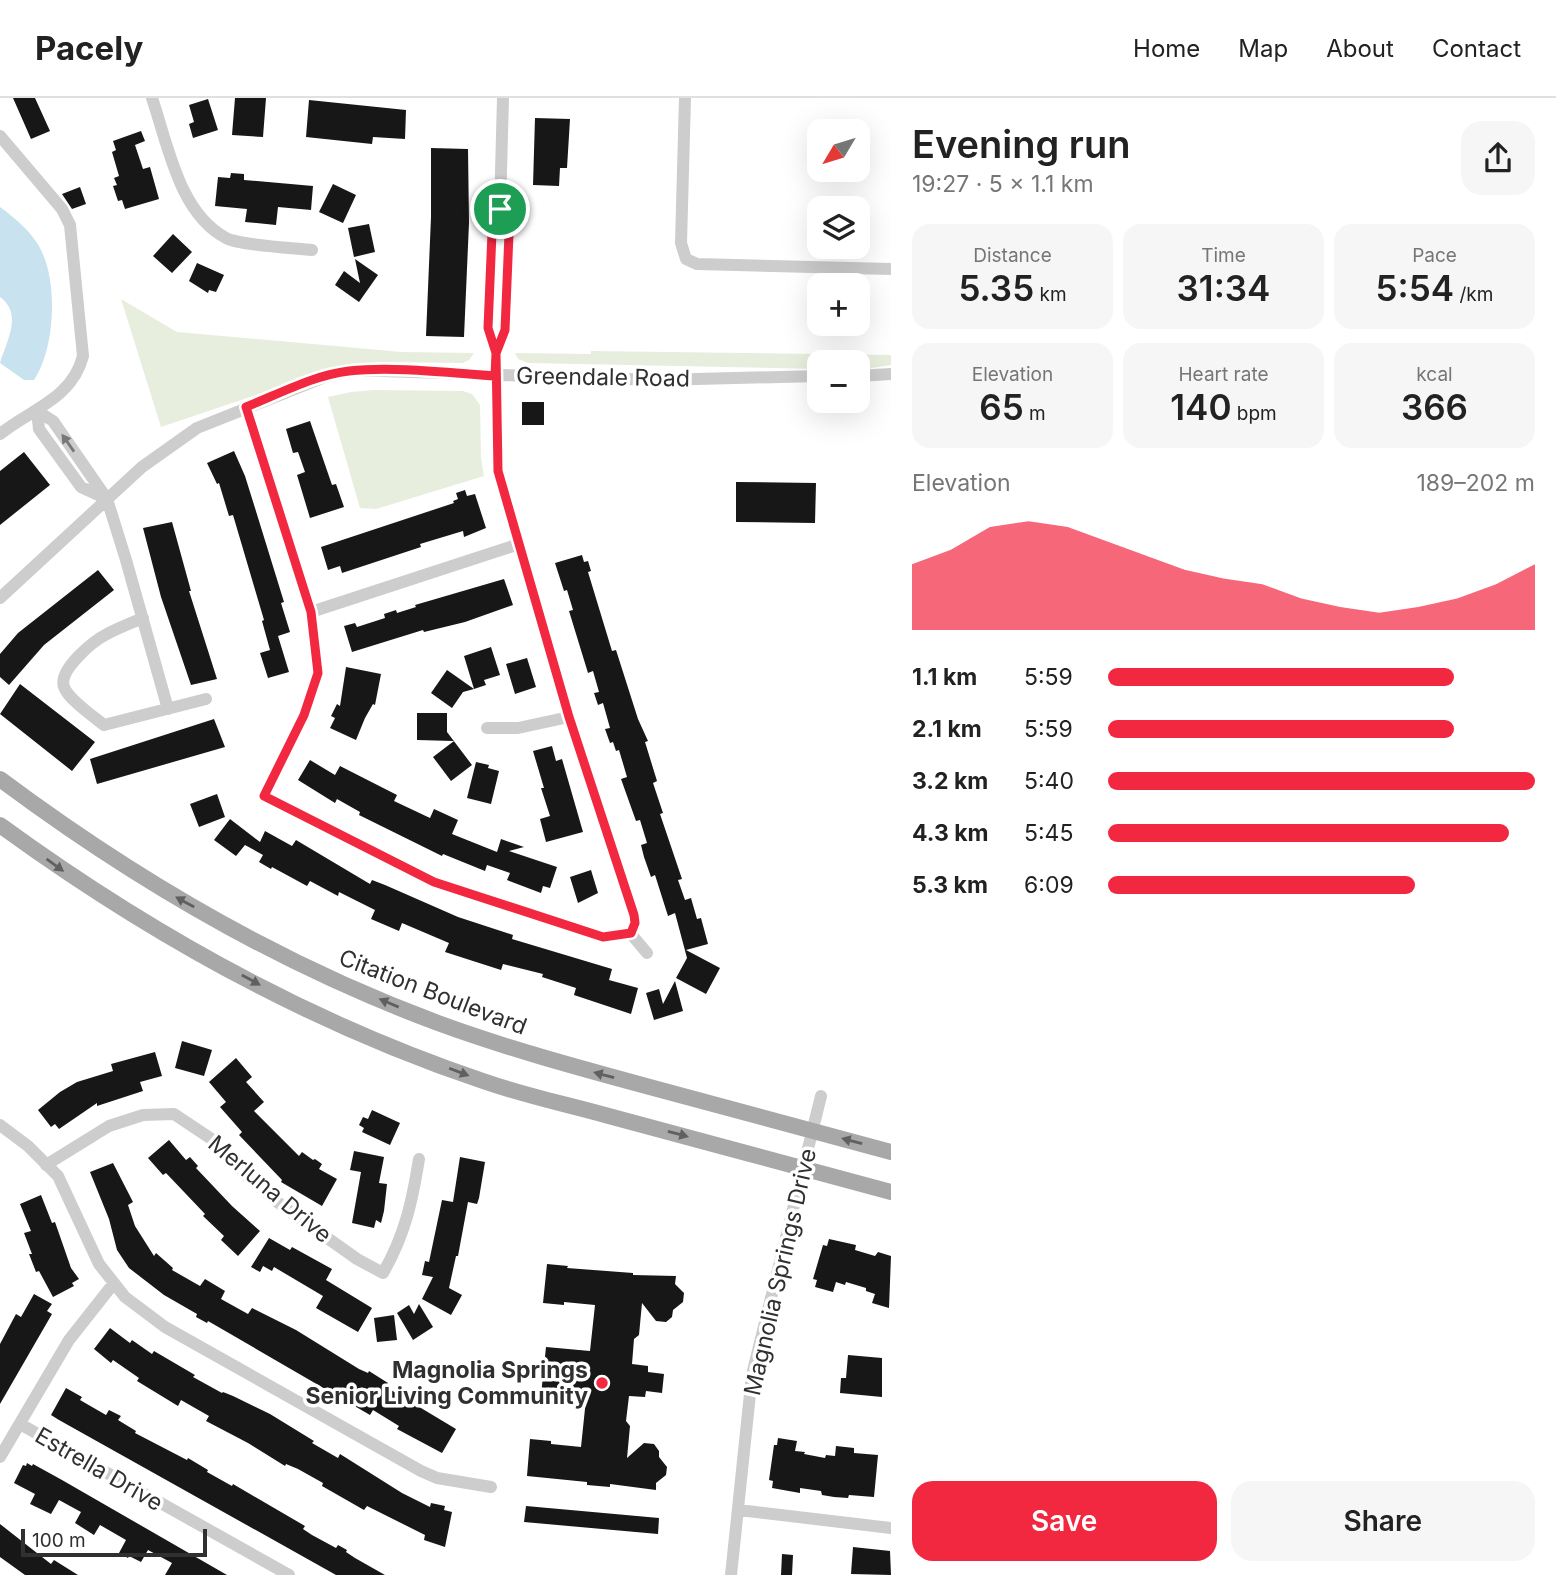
<!DOCTYPE html>
<meta charset="utf-8">
<style>
:root{--surface:#fff;--page:#f6f6f6;--text:#222;--muted:#767676;--line:#e0e0e0;--accent:#f22841}
body{margin:0;font-family:Inter,sans-serif;background:var(--page);color:var(--text);height:100vh;display:flex;flex-direction:column;font-size:26px;white-space:nowrap}
*{box-sizing:border-box;margin:0}
p{font-size:23px;color:var(--muted)}
.icon{flex:none;width:38px;height:38px;fill:none;stroke:currentColor;stroke-width:2;stroke-linecap:round;stroke-linejoin:round}
.map{position:relative;flex:1;overflow:hidden}
.sheet{display:flex;flex-direction:column;background:var(--surface);width:665px}
.sheet>*{flex:none}
.needle{width:46px;rotate:232deg}
.controls{position:absolute;left:807px;top:21px;display:grid;gap:14px}
.controls a{display:grid;place-items:center;width:63px;height:63px;border-radius:14px;background:var(--surface);box-shadow:0 7px 28px #0002;font-size:35px}
.scale{position:absolute;left:21px;bottom:18px;width:186px;box-sizing:border-box;padding-left:7px;border:4px solid #303030;border-top:0;font-size:19px;line-height:24px;white-space:nowrap;color:#303030;-webkit-text-stroke:5px #fff;paint-order:stroke}
.pin{position:absolute;display:grid;place-items:center;width:60px;height:60px;color:#fff;margin:-30px;border:4px solid #fff;border-radius:50%;box-shadow:0 2px 7px #0007}
.round{display:grid;place-items:center;flex:none;width:74px;height:74px;border-radius:21px;background:var(--page)}
.summary{display:flex;align-items:center;justify-content:space-between;height:119px;padding:0 21px}
h1{font-size:38px;font-weight:600;line-height:52px}
.metrics{display:grid;grid-template-columns:repeat(3,1fr);gap:10px;height:119px;padding:7px 21px}
.metrics div{display:grid;align-content:center;border-radius:18px;background:var(--page);text-align:center}
.metrics b{font-size:35px;font-weight:600}
.metrics small{font-size:19px;font-weight:400}
.metrics p{font-size:19px}
.chart{height:196px;padding:14px 21px}
.chart p{display:flex;justify-content:space-between}
.chart svg{width:100%;height:126px;margin-top:7px;fill:var(--accent);opacity:.7}
.primary-button{display:flex;gap:14px;margin-top:auto;padding:14px 21px}
.primary-button a{flex:1;height:80px;border-radius:21px;background:var(--accent);color:#fff;font-size:28px;font-weight:600;line-height:80px;text-align:center}
.primary-button a+a{background:var(--page);color:var(--text)}
ul{padding:0 21px;list-style:none;font-size:23px}
li{display:grid;grid-template-columns:112px 84px 1fr;align-items:center;height:52px}
li i{height:18px;border-radius:9px;background:var(--accent)}
header{display:flex;align-items:center;gap:42px;box-sizing:border-box;height:98px;padding:0 35px;background:var(--surface);border-bottom:2px solid var(--line)}
header strong{font-size:33px}
nav{display:flex;gap:38px;margin-inline-start:auto;font-size:24px}
main{display:flex;flex:1;min-height:0}
.map>svg:first-child{display:block}
.green{fill:#e7eedd}
.water{fill:#c9e2ef}
.building{fill:#171717}
.lines{fill:none;stroke-linecap:round;stroke-linejoin:round}
.minor{stroke:#cdcdcd;stroke-width:12}
.major{stroke:#a8a8a8;stroke-width:16}
.oneway{fill:#777}
.oneway2{fill:#606060}
.route-casing{stroke:#fff;stroke-width:14}
.route{stroke:#f22841;stroke-width:9}
.poi-dot{fill:#f22841;stroke:#fff;stroke-width:2.5}
.labels{text-anchor:middle;dominant-baseline:central;stroke-width:7;stroke-linejoin:round;paint-order:stroke}
.street-label{font-size:23px;fill:#303030;stroke:#fff}
.poi-label{font-size:23px;font-weight:bold;fill:#303030;stroke:#fff;text-anchor:end}
</style>
<header>
<strong>Pacely</strong>
<nav><a>Home</a><a>Map</a><a>About</a><a>Contact</a></nav>
</header>
<main>
<div class="map">
<svg width="891" height="1477" viewBox="0 0 891 1477">
<rect width="100%" height="100%" fill="#fff"/>
<path class="green" d="M121,201L177,234L402,254L474,255L469,262L463,265L379,264L336,270L161,329Z
M591,253L891,257V267L858,272V264H819V271L528,265L518,261L515,255L591,256Z
M374,292L463,293L472,296L480,307L481,360L484,378L376,411L360,410L328,299L351,294Z"/>
<path class="water" d="M0,109C15,120 33,135 41,152C58,185 55,251 34,282H24L0,265C7,242 23,216 0,199Z"/>
<path class="building" d="M13,0H35L50,33L31,41Z
M235,0H266L263,39L232,37Z
M208,1L218,32L193,40L189,26L194,24L189,7Z
M309,2L406,12L405,41L373,39L372,46L306,39Z
M535,20L570,21L567,70H560L559,88L533,87Z
M141,33L145,43L135,47L143,71L150,69L159,101L125,111L122,102L118,103L113,88L117,87L114,80L119,78L112,54L116,52L113,43Z
M431,50L468,51L469,125L464,239L426,238L431,119Z
M231,75L244,76V82L313,88L311,112L278,109L276,127L245,124L247,111L215,108L218,79L230,80Z
M333,86L356,97L343,125L319,114Z
M80,89L86,106L72,111L62,96Z
M369,126L375,154L354,159L348,130Z
M173,136L192,154L172,175L153,158Z
M355,161L378,177L359,204L335,187L344,173L360,185Z
M197,165L224,177L216,194L209,192L208,195L189,183Z
M522,304H544V327H522Z
M310,323L332,387L336,386L344,409L310,420L297,377L305,374L298,354L293,355L286,331Z
M234,353L245,378L255,410L284,504L281,505L290,534L278,538L289,574L268,580L260,555L270,552L262,523L264,522L233,417L229,418L219,385L217,386L207,365Z
M24,354L50,387L0,427V373Z
M736,384L816,385L815,425L736,424Z
M465,392L467,398L475,396L486,430L464,439L463,433L420,446L421,449L342,475L340,468L328,472L321,449L454,405L453,403L458,401L456,395Z
M172,424L191,493H189L217,581L191,587L161,499L143,430Z
M582,457L584,464L588,463L591,473L588,474L612,553L616,552L638,621L648,643L645,644L657,683L653,685L663,715L660,716L682,781L678,782L685,802L691,800L697,821L701,820L708,846L686,852L720,870L706,896L676,880L687,860L675,815L668,818L655,777L651,779L644,759L641,747L647,745L640,722L636,723L621,681L627,679L619,652L616,653L613,644L610,645L605,631L610,630L603,605L598,607L594,595L599,594L593,573L588,575L569,513L573,512L567,492L564,493L555,465Z
M98,472L114,492L44,547L9,587L0,579V556L18,535Z
M504,481L513,507L465,524L424,534L423,532L352,554L344,528L355,525L357,529L385,520L384,516L396,512L397,515L416,509L415,507Z
M491,549L500,577L484,582L486,587L474,591L464,558Z
M527,560L536,589L515,596L506,566Z
M346,569L381,576L375,607L373,606L365,620L356,642L330,630L335,620L331,618L337,606L340,608Z
M447,572L474,591L463,594L452,610L431,595Z
M20,586L95,644L72,673L0,616Z
M417,615H447V634L472,667L451,683L433,659L454,643L417,642Z
M214,621L225,649L97,686L90,661Z
M552,648L556,663L562,661L583,734L546,744L540,721L550,718L541,690H544L533,653Z
M310,662L335,677L340,668L397,697L394,703L430,720L434,711L458,722L452,736L497,754L501,741L524,749L509,753L557,769L550,790L543,788L541,795L507,782L510,775L487,767L485,773L443,756L442,758L359,717L360,714L337,701L335,705L298,682Z
M476,664L489,667L488,670L499,673L491,706L467,700Z
M217,696L225,719L199,729L190,706Z
M230,721L260,744L265,733L292,748L296,742L370,786L372,782L385,787L458,819L513,837L512,841L612,871L609,882L638,890L631,916L574,897L576,890L542,879L543,876L503,866L501,872L445,854L449,845L402,825L399,833L371,821L375,812L339,794L338,798L310,783L307,788L272,769L271,771L259,764L263,757L245,747L236,758L214,742Z
M591,772L598,795L578,805L570,779Z
M675,883L683,913L654,922L646,895L659,891L663,906Z
M182,943L212,952L204,978L175,970Z
M155,954L162,978L140,984L143,993L97,1008V1005L59,1031L55,1026L51,1029L38,1012L60,994L77,984L113,973L111,966Z
M236,960L252,979L246,984L264,1004L254,1013L299,1058L302,1054L313,1062L315,1061L322,1066L319,1071L337,1081L322,1108L281,1084L282,1082L239,1037L242,1034L220,1009L226,1004L209,984Z
M372,1012L400,1025L390,1047L362,1034L364,1030L359,1027L363,1019L368,1021Z
M169,1042L186,1062L190,1059L198,1068L196,1070L232,1108L260,1133L238,1158L221,1142L224,1138L203,1118L205,1116L166,1075L163,1077L148,1060Z
M354,1053L384,1059L379,1085L387,1086L384,1113L381,1125L376,1122L374,1130L352,1125L361,1074L350,1072Z
M460,1059L485,1064L479,1100L477,1106L468,1104L458,1158H456L449,1190L462,1197L451,1217L422,1201L433,1179L422,1177L425,1163L429,1164L442,1102L453,1104Z
M113,1065L133,1104L128,1107L135,1128L154,1158L156,1155L173,1170L172,1172L200,1188L205,1181L225,1193L221,1201L248,1216L252,1210L296,1232L359,1271L368,1275L369,1273L388,1285L386,1289L456,1331L442,1355L397,1331L399,1328L373,1312L370,1317L208,1223L207,1225L196,1219L197,1216L164,1197L129,1170L117,1152L109,1121L90,1074Z
M41,1097L52,1125L55,1124L71,1170L79,1181L72,1185L74,1188L53,1199L39,1173L36,1174L29,1156H32L24,1135L31,1133L20,1106Z
M269,1140L290,1152L292,1149L332,1171L326,1182L372,1210L358,1234L316,1210L323,1198L274,1169L272,1173L263,1168L260,1174L251,1169Z
M829,1141L856,1147L855,1152L875,1158L878,1154L891,1158L889,1210L872,1205L875,1196L866,1193V1190L846,1184L845,1187L836,1184L833,1194L815,1189L817,1182L813,1181L823,1147L827,1148Z
M547,1166L568,1168L567,1170L633,1175V1177L676,1178L675,1186L684,1195L683,1204L673,1212L672,1219L666,1224L656,1223L642,1205L639,1237L634,1241L632,1266L648,1268V1274L664,1276L662,1295L646,1293L645,1299L629,1298L626,1323L630,1328L627,1360L644,1345L654,1346L659,1353V1359L667,1369L666,1377L656,1385V1392L610,1386V1389L587,1387V1384L527,1378L530,1341L551,1343V1346L581,1349L586,1301L541,1297L546,1249L590,1253L595,1207L564,1204V1207L543,1205Z
M34,1196L52,1206L47,1213L52,1216L0,1306V1246L16,1216L21,1219Z
M419,1206L433,1229L413,1242L397,1215L409,1207L414,1216Z
M394,1217L397,1242L377,1244L374,1220Z
M110,1230L130,1245L132,1242L152,1256L154,1253L195,1277L193,1279L222,1295L223,1294L233,1298L270,1316L314,1343L312,1345L338,1360L340,1356L402,1395L430,1409L431,1405L445,1408L444,1412L452,1414L445,1449L424,1442L425,1437L367,1408L364,1412L322,1388L323,1385L298,1371L286,1366L285,1368L248,1345L206,1323L209,1318L181,1302L178,1308L137,1283L139,1280L113,1262L111,1265L94,1251Z
M848,1257L882,1260V1299L840,1295L841,1280H846Z
M66,1290L82,1299L80,1302L106,1317L109,1312L121,1318L118,1322L136,1333L135,1335L187,1362L188,1360L208,1372L207,1374L232,1388L233,1386L305,1428L303,1431L312,1437L336,1450L338,1447L347,1452L346,1454L355,1460L385,1477H336L59,1322L51,1317Z
M778,1340L797,1343L795,1353L805,1354L804,1356L825,1360L826,1357L835,1358L836,1348L854,1350V1355L878,1357L874,1399L849,1397L848,1400L834,1399L822,1397L821,1393L800,1390V1395L772,1390L773,1383L769,1382L774,1347H777Z
M27,1365L32,1368L33,1366L62,1382L227,1477H165L172,1465L148,1452L141,1464L129,1458L128,1460L119,1455L126,1442L100,1427L94,1437L75,1425L81,1414L59,1402L51,1416L30,1406L35,1396L14,1385L23,1367L26,1368Z
M526,1408L659,1420L658,1436L524,1424Z
M0,1426L51,1466L54,1462L78,1477H25L0,1459Z
M853,1449L890,1453L891,1477L851,1476Z
M782,1456L793,1457L792,1477H781Z"/>
<g class="lines">
<path class="minor" d="M152,0C168,47 179,115 226,140C238,147 294,150 312,152
M503,0L500,111L492,135L488,230L496,255L498,372L569,619L634,817L635,825L631,836
M685,0L681,145L686,161L697,166L891,171
M0,38L62,111L70,127L83,258C72,301 31,311 0,336
M496,255L505,232L509,136L500,111
M858,278L891,276
M246,309L311,514L318,575L304,617L264,698L434,784L603,839L631,836
M107,401L81,389L39,331L37,313L53,323L107,401L126,462L168,611
M0,500L142,369L197,330L325,279L348,273H381L657,282L819,278
M311,514L519,446
M143,520C131,525 118,530 107,536C93,543 58,572 64,589C68,601 94,619 104,627L206,601
M487,630H518L569,619
M631,836L647,855
M0,1027L28,1048L58,1078L99,1166L125,1199L165,1229L421,1373L437,1380L491,1389
M46,1067L109,1028L143,1017L174,1016L210,1040L247,1078L281,1107L357,1161L383,1175C405,1137 412,1104 419,1061
M20,1326L289,1477
M0,1359L69,1242L114,1185
M739,1412L891,1430
M731,1477L752,1277L821,998"/>
<path class="major" d="M0,681C134,781 281,867 438,925C506,950 576,969 646,988C727,1010 809,1032 891,1054
M0,727C147,834 310,925 483,983C523,997 565,1006 605,1017C700,1043 796,1068 891,1094"/>
</g>
<defs><path id="oneway-solid" d="M-6-.8H1V-3.2L6.5 0L1 3.2V.8H-6Z" transform="scale(1.75)"/></defs>
<use class="oneway" href="#oneway-solid" transform="translate(68 345) rotate(-125)"/>
<g class="oneway2">
<use href="#oneway-solid" transform="translate(55 767) rotate(36)"/>
<use href="#oneway-solid" transform="translate(185 804) rotate(-151)"/>
<use href="#oneway-solid" transform="translate(251 882) rotate(29)"/>
<use href="#oneway-solid" transform="translate(389 905) rotate(-157)"/>
<use href="#oneway-solid" transform="translate(459 974) rotate(21)"/>
<use href="#oneway-solid" transform="translate(604 977) rotate(-165)"/>
<use href="#oneway-solid" transform="translate(678 1036) rotate(15)"/>
<use href="#oneway-solid" transform="translate(852 1043) rotate(-165)"/>
</g>
<g class="lines">
<g class="route-casing">
<path id="route" d="M500,111L492,135L488,230L496,255L495,278C451,275 393,268 349,273C314,277 279,296 246,309L311,514L318,575L304,617L264,698L434,784L603,839L631,835L635,825L634,817L569,619L498,373L496,255L505,232L509,136L500,111"/>
</g>
<use href="#route" class="route"/>
</g>
<circle class="poi-dot" cx="602" cy="1285" r="7"/>
<g class="labels">
<g class="street-label">
<text transform="translate(603 279) rotate(1)">Greendale Road</text>
<text transform="translate(433 894) rotate(21)">Citation Boulevard</text>
<text transform="translate(270 1091) rotate(40)">Merluna Drive</text>
<text transform="translate(780 1174) rotate(-77)">Magnolia Springs Drive</text>
<text transform="translate(99 1371) rotate(30)">Estrella Drive</text>
</g>
<g class="poi-label">
<text x="588" y="1272">Magnolia Springs<tspan x="588" dy="26">Senior Living Community</tspan></text>
</g>
</g>
</svg>
<div class="controls">
<a><svg class="needle" viewBox="-14 -14 28 28"><path d="M0-13l5 13h-10z" fill="#e53935"/><path d="M0 13l5-13h-10z" fill="#767676"/></svg></a>
<a><svg class="icon" aria-label="layers" viewBox="0 0 24 24"><path d="M12 4l9 5-9 5-9-5zM3 14l9 5 9-5"/></svg></a>
<a>+</a>
<a>−</a>
</div>
<div class="scale">100 m</div>
<div class="pin" style="left:500px;top:111px;background:#1e9e55"><svg class="icon" aria-label="arrive" viewBox="0 0 24 24"><path d="M6 21V4h12l-3 4 3 4H6"/></svg></div>
</div>
<section class="sheet">
<div class="summary"><div><h1>Evening run</h1><p>19:27 · 5 × 1.1 km</p></div><a class="round"><svg class="icon" aria-label="share" viewBox="0 0 24 24"><path d="M12 15V3M7 8l5-5 5 5M5 13v7h14v-7"/></svg></a></div>
<div class="metrics">
<div><p>Distance</p><b>5.35<small> km</small></b></div>
<div><p>Time</p><b>31:34</b></div>
<div><p>Pace</p><b>5:54<small> /km</small></b></div>
</div>
<div class="metrics">
<div><p>Elevation</p><b>65<small> m</small></b></div>
<div><p>Heart rate</p><b>140<small> bpm</small></b></div>
<div><p>kcal</p><b>366</b></div>
</div>
<div class="chart"><p><span>Elevation</span>189–202 m</p>
<svg viewBox="0 0 160 44" preserveAspectRatio="none"><path d="M0 44V21L10 16L20 8L30 6L40 8L50 13L60 18L70 23L80 26L90 28L100 33L110 36L120 38L130 36L140 33L150 28L160 21V44z"/></svg>
</div>
<ul>
<li><b>1.1 km</b>5:59<i style="width:81%"></i></li>
<li><b>2.1 km</b>5:59<i style="width:81%"></i></li>
<li><b>3.2 km</b>5:40<i style="width:100%"></i></li>
<li><b>4.3 km</b>5:45<i style="width:94%"></i></li>
<li><b>5.3 km</b>6:09<i style="width:72%"></i></li>
</ul>
<div class="primary-button"><a>Save</a><a>Share</a></div>
</section>
</main>
